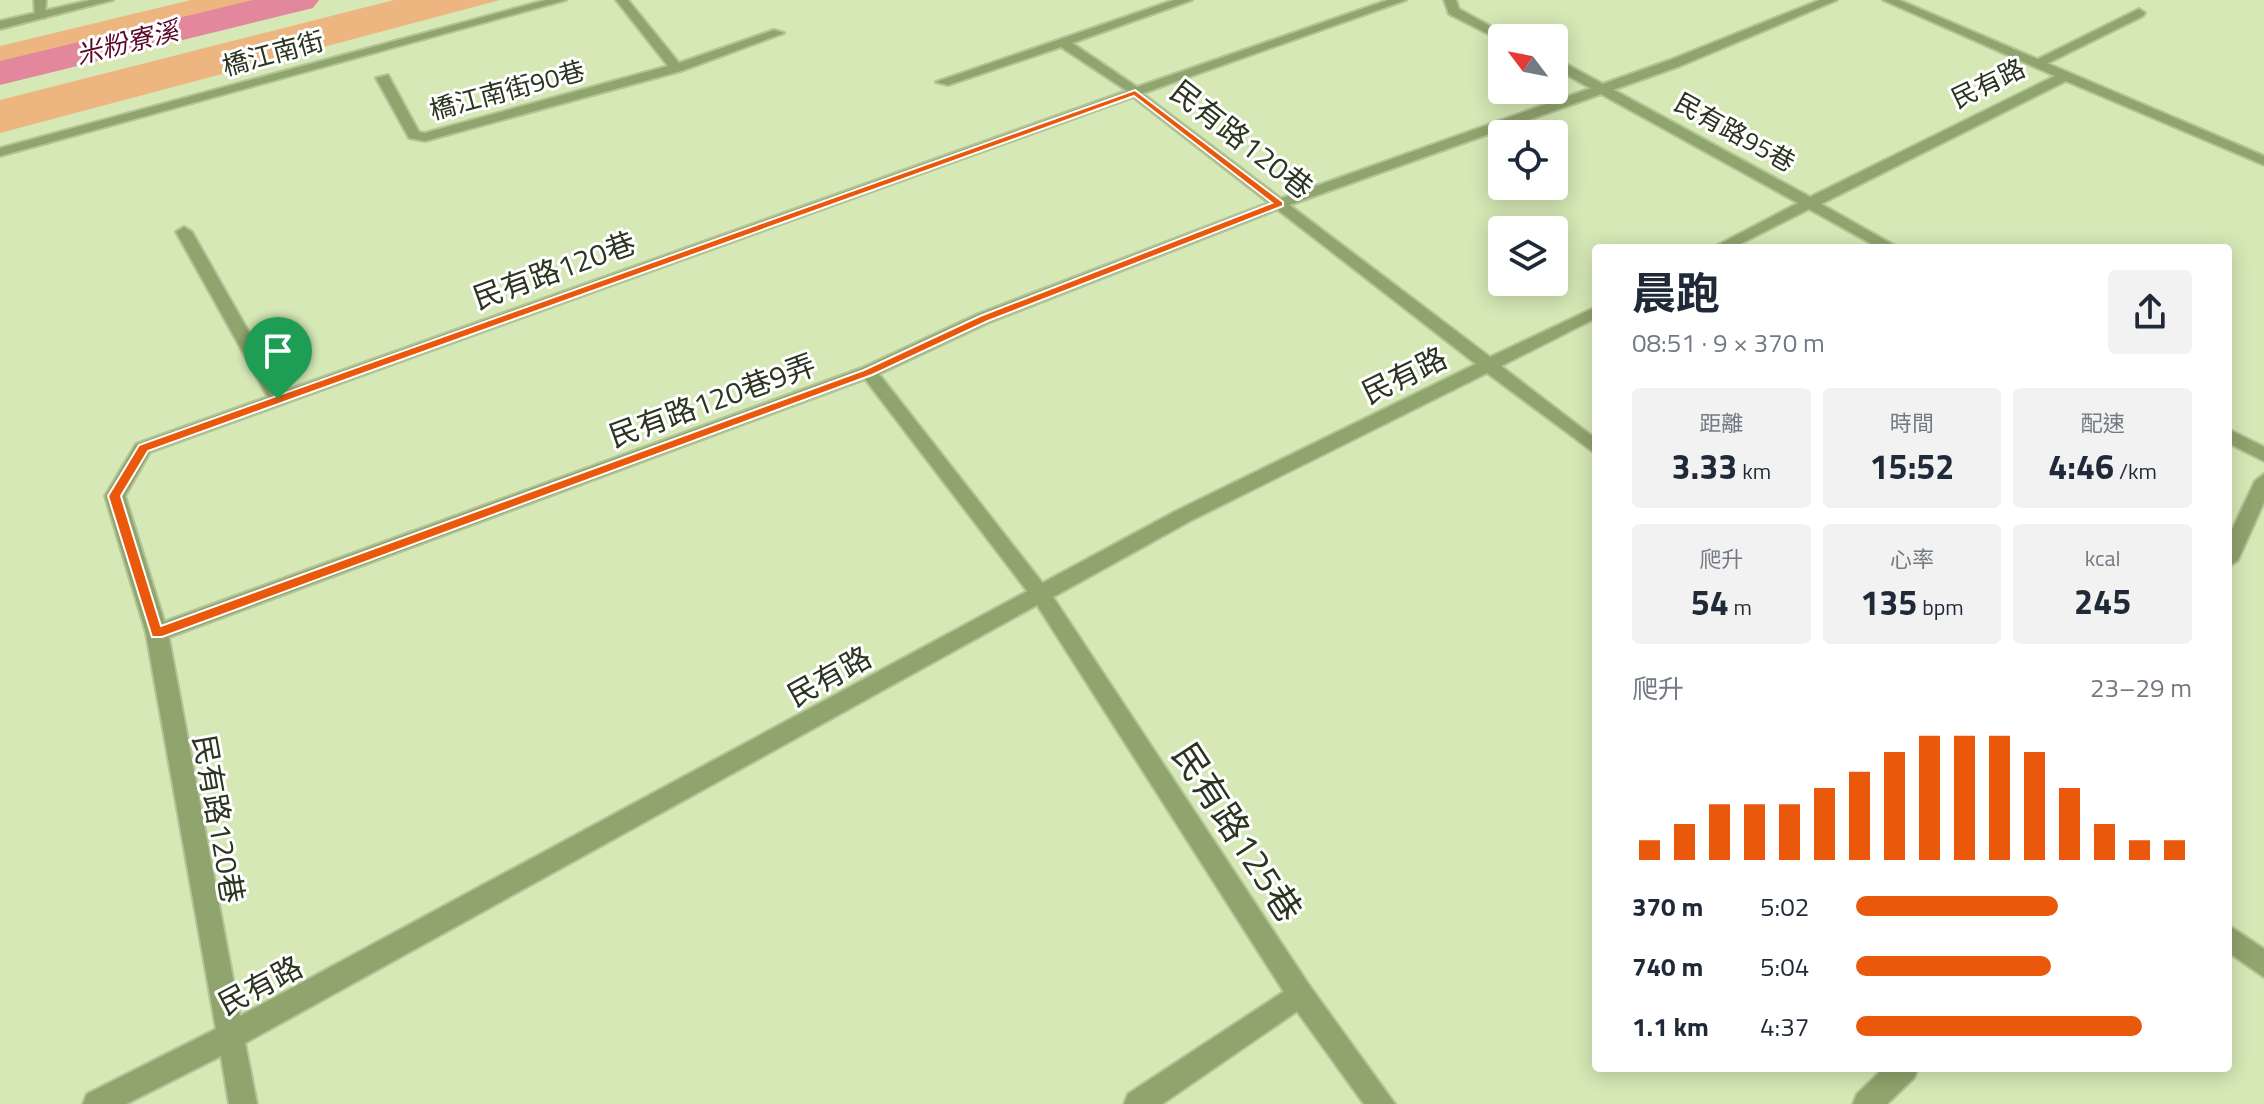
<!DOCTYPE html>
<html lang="zh-TW">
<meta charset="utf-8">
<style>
:root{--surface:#fff;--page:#f2f2f3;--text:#1f2937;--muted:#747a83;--accent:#ea580c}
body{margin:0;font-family:"Titillium Web","Noto Sans TC",sans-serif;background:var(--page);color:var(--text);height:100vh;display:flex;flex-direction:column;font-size:30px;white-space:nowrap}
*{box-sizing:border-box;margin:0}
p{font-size:26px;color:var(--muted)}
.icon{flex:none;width:44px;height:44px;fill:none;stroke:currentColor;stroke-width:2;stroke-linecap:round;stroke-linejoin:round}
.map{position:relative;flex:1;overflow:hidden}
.sheet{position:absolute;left:1592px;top:244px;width:640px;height:828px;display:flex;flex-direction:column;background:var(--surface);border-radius:8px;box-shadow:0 4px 20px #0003}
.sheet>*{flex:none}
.needle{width:52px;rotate:302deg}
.fabs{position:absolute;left:1488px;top:24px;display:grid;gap:16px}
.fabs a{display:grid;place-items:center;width:80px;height:80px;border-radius:8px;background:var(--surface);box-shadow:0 4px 20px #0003;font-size:40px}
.pin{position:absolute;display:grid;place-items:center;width:68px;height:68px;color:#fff;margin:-82px -34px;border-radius:50% 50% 50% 0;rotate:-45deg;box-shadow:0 0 8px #0007}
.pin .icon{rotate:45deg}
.round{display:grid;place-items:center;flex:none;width:84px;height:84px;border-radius:8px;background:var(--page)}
.head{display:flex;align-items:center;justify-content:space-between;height:136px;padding:0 40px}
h1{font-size:44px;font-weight:700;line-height:60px}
.figures{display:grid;grid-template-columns:repeat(3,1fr);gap:12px;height:136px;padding:8px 40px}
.figures div{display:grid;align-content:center;border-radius:8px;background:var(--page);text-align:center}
.figures b{font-size:34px;font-weight:700}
.figures small{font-size:22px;font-weight:400}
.figures p{font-size:22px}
.chart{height:224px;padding:16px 40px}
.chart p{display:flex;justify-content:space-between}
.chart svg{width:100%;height:144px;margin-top:8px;stroke:var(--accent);stroke-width:6}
ul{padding:0 40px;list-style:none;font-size:26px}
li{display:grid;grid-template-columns:128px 96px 1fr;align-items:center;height:60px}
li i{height:20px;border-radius:10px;background:var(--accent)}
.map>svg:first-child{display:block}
.green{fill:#edb681}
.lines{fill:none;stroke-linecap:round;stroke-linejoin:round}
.canal{fill:#e3879d;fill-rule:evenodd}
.service-casing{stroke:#b3c497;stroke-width:4}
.minor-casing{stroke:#b3c497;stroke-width:4}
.service{fill:#90a46d;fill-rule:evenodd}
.minor{fill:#90a46d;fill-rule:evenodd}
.route{fill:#ea580c;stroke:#fff;stroke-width:2;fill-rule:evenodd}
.labels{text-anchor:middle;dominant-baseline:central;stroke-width:6;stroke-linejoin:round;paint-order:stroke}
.far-water-label{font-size:26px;font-style:italic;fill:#5a0628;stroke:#fff}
.far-street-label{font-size:26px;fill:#2d3420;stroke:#fff}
.street-label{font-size:30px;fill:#2d3420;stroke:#fff}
.near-street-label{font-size:36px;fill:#2d3420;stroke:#fff}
</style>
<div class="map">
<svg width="2264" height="1104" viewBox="0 0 2264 1104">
<rect width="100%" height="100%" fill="#d5e8b5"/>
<path class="green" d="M191,0H266L0,65V46Z
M394,0H500L0,133V100Z"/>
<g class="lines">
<path class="canal" d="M253,0H319L313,8L0,85V61Z"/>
<g class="service-casing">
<path id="service" d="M34,0H46L45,18L35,15Z
M616,0H628L679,63L774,30L784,33L681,71L425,141L409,138L376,78L388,75L419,132L425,133L668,66Z
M1174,0H1192L1072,43L1137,87L1388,0H1406L1135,96L1061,47L948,85L936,82Z
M1820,0H1837L1680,66L1284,207L990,322L879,374L1048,590L1051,595L1048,600H1034L865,379L164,639H150L146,633L150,627L862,368L978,314L1274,201L1670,60Z
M2139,9L2145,13L2143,16L2042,66L2030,63Z
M184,227L192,232L287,399L284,403H272L269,399L176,232Z
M2264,474V502L2238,560L2228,567V538L2255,481Z
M1300,981L1309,985L1313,994L1309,1003L1162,1104H1124L1128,1094Z
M1884,1068H1918L1914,1078L1887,1104H1853L1857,1094Z"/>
</g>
<g class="minor-casing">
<path id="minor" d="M91,0H113L0,29V21Z
M546,0H566L0,156V148Z
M1444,0H1456L1459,9L1512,38L1502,41L1449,14Z
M1883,0H1899L2264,156V165L2066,81L1821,204L1899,248H1879L1809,209L1732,248H1712L1798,203L1554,68V59L1559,60L1810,197L2055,76Z
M1135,88L1490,357L1596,307V318L1501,366L1596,439V454L1487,373L1190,521L1053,597L1309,985L1395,1104H1364L1291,1003L1037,605L245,1043L257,1104H229L221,1056L126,1104H83L87,1094L216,1029L146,633L105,496L136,444ZM1133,97L1476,364L1176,511L240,1016L168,633L125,496L150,452Z
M2228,429L2264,447V461L2228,443Z
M2228,925L2264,949V977L2228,952Z"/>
</g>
<use href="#service" class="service"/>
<use href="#minor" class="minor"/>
</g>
<path class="route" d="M1135,90L1283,202V206L988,321L872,375L162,637H152L108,496L139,445ZM1134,96L1272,203L980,316L864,370L161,626L121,496L148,451Z"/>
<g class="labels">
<g class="far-water-label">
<text transform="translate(127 42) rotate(-14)">米粉寮溪</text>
</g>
<g class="far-street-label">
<text transform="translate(273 53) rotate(-15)">橋江南街</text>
<text transform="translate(1988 83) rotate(-26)">民有路</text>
<text transform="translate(507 90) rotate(-15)">橋江南街90巷</text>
<text transform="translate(1735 132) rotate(29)">民有路95巷</text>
</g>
<g class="street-label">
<text transform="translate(1242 139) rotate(38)">民有路120巷</text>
<text transform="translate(554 270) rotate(-20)">民有路120巷</text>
<text transform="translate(1404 375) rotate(-26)">民有路</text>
<text transform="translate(712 400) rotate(-20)">民有路120巷9弄</text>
<text transform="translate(829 676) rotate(-29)">民有路</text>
<text transform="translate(219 819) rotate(80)">民有路120巷</text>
<text transform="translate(260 985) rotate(-28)">民有路</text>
</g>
<g class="near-street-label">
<text transform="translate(1238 832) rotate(57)">民有路125巷</text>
</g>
</g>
</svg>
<div class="fabs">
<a><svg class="needle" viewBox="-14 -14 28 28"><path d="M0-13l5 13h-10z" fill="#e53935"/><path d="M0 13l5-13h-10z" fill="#747a83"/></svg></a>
<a><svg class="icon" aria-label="locate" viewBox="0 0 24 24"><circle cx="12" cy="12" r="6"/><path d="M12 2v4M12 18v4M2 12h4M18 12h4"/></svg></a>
<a><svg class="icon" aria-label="layers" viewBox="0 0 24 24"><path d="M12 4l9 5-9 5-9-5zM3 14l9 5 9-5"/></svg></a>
</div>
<div class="pin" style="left:278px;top:399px;background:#1e9e55"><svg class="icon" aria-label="arrive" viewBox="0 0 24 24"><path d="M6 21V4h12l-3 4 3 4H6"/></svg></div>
<section class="sheet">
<div class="head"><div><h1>晨跑</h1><p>08:51 · 9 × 370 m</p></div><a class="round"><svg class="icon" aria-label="share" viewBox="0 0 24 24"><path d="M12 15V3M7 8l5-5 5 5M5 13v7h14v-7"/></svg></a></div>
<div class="figures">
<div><p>距離</p><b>3.33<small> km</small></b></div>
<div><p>時間</p><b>15:52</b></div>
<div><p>配速</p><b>4:46<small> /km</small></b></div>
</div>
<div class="figures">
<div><p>爬升</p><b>54<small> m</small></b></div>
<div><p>心率</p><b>135<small> bpm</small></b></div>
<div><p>kcal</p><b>245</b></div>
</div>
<div class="chart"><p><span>爬升</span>23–29 m</p>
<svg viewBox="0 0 160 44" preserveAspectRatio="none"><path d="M5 44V38M15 44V33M25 44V27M35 44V27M45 44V27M55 44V22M65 44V17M75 44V11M85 44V6M95 44V6M105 44V6M115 44V11M125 44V22M135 44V33M145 44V38M155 44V38"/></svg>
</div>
<ul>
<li><b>370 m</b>5:02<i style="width:60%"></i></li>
<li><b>740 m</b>5:04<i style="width:58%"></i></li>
<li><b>1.1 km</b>4:37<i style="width:85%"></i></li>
</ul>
</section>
</div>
